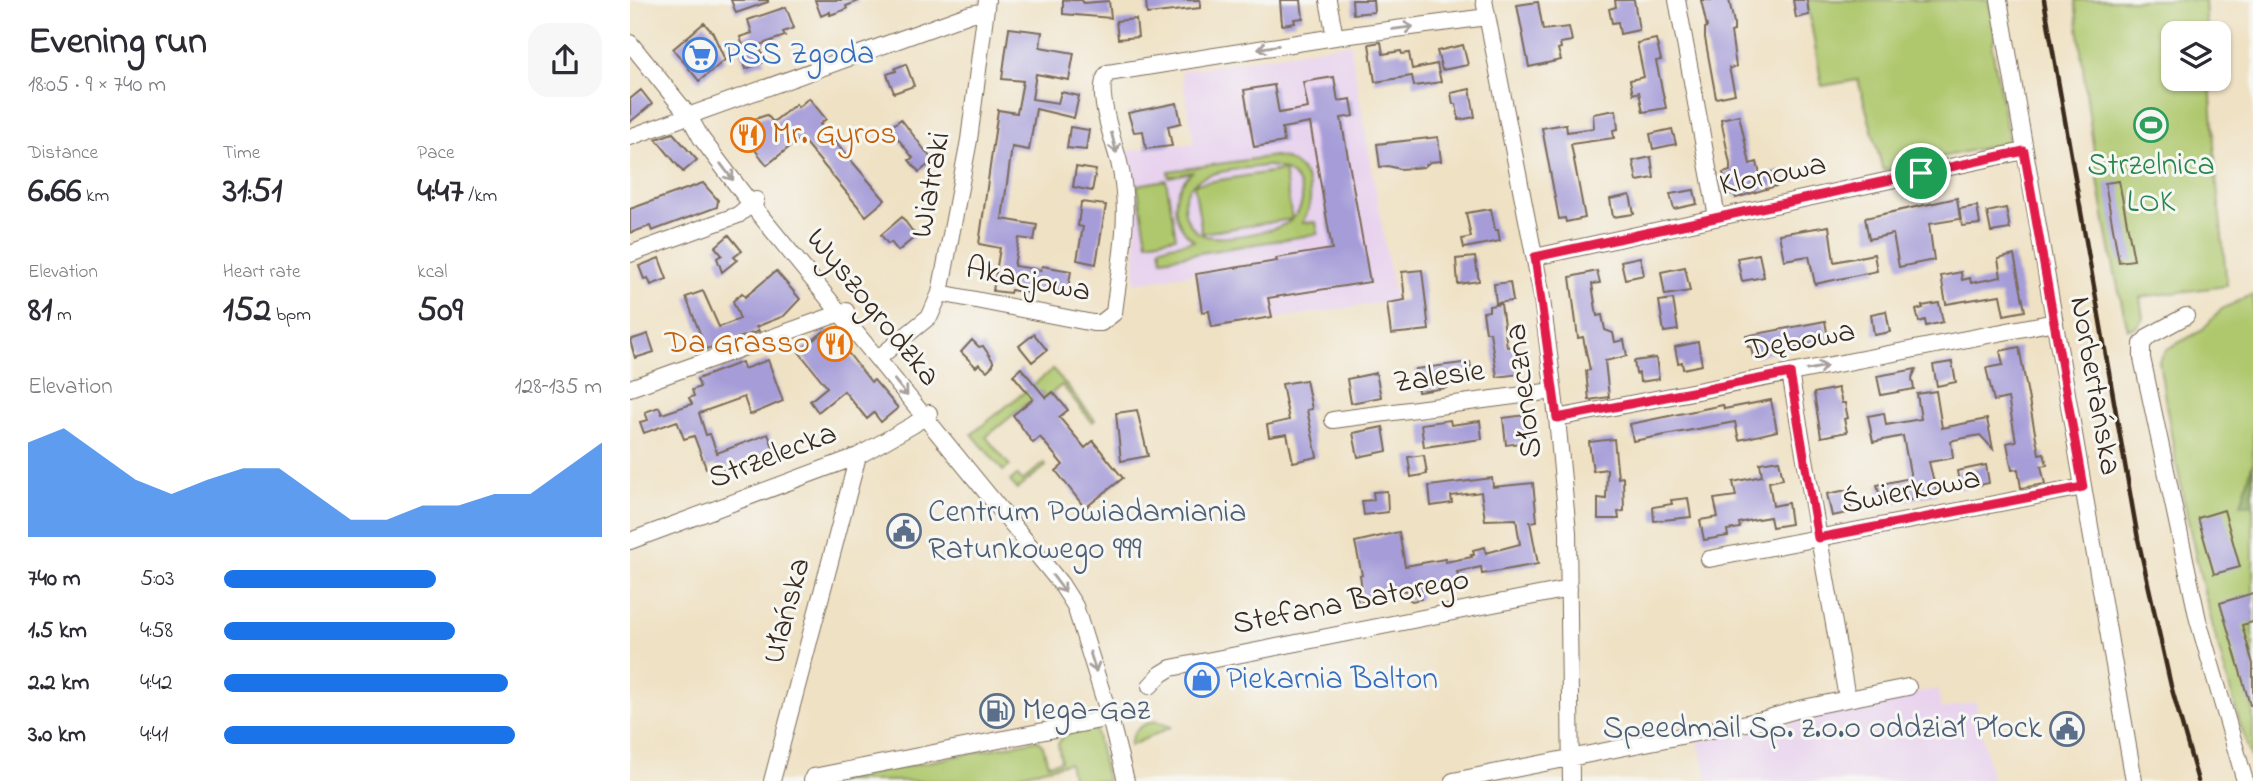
<!DOCTYPE html>
<meta charset="utf-8">
<style>
:root{--surface:#fff;--page:#f7f7f7;--text:#2b2b33;--muted:#7c7c81;--accent:#1a73e8}
body{margin:0;font-family:"Indie Flower",sans-serif;background:var(--page);color:var(--text);height:100vh;display:flex;flex-direction:column;font-size:26px;white-space:nowrap}
*{box-sizing:border-box;margin:0}
p{font-size:23px;color:var(--muted)}
.icon{flex:none;width:38px;height:38px;fill:none;stroke:currentColor;stroke-width:2;stroke-linecap:round;stroke-linejoin:round}
.map{position:relative;flex:1;overflow:hidden}
.panel{display:flex;flex-direction:column;background:var(--surface);width:630px}
.panel>*{flex:none}
.tools{position:absolute;left:1531px;top:21px;display:grid;gap:14px}
.tools a{display:grid;place-items:center;width:70px;height:70px;border-radius:14px;background:var(--surface);box-shadow:0 2px 5px #0004;font-size:35px}
.pin{position:absolute;display:grid;place-items:center;width:60px;height:60px;color:#fff;margin:-30px;border:4px solid #fff;border-radius:50%;box-shadow:0 2px 7px #0007}
.round{display:grid;place-items:center;flex:none;width:74px;height:74px;border-radius:21px;background:var(--page)}
.summary{display:flex;align-items:center;justify-content:space-between;height:119px;padding:0 28px}
h1{font-size:38px;font-weight:700;line-height:52px}
.stats{display:grid;grid-template-columns:repeat(3,1fr);gap:10px;height:119px;padding:7px 28px}
.stats div{display:grid;align-content:center}
.stats b{font-size:35px;font-weight:700}
.stats small{font-size:19px;font-weight:400}
.stats p{font-size:19px}
.chart{height:196px;padding:14px 28px}
.chart p{display:flex;justify-content:space-between}
.chart svg{width:100%;height:126px;margin-top:7px;fill:var(--accent);opacity:.7}
ul{padding:0 28px;list-style:none;font-size:23px}
li{display:grid;grid-template-columns:112px 84px 1fr;align-items:center;height:52px}
li i{height:18px;border-radius:9px;background:var(--accent)}
main{display:flex;flex:1;min-height:0}
.map>svg:first-child{display:block}
.built{fill:#e8d2ee}
.green{fill:#afc86d;stroke:#757946;stroke-width:2;fill-rule:evenodd}
.forest{fill:#8bac60;stroke:#636b3f;stroke-width:2}
.building{fill:#a69dd8}
.lines{fill:none;stroke-linecap:round;stroke-linejoin:round}
.minor-casing{stroke:#7a6a58;stroke-width:18}
.minor{stroke:#fff;stroke-width:16}
.rail{stroke:#3b2a1e;stroke-width:4.5}
.oneway{stroke:#a79f9a}
.route-casing{stroke:#fff;stroke-width:14}
.route{stroke:#e11d48;stroke-width:9}
.labels{text-anchor:middle;dominant-baseline:central;stroke-width:6;stroke-linejoin:round;paint-order:stroke}
.shop-label{font-size:32px;fill:#366cbe;stroke:#f6f6f2;text-anchor:start}
.food-label{font-size:32px;fill:#c56008;stroke:#f6f6f2;text-anchor:start}
.leisure-label{font-size:32px;fill:#27864d;stroke:#f6f6f2}
.street-label{font-size:32px;fill:#3b2a1e;stroke:#f6f6f2}
.service-label{font-size:32px;fill:#4e5e75;stroke:#f6f6f2;text-anchor:start}
</style>
<main>
<section class="panel">
<div class="summary"><div><h1>Evening run</h1><p>18:05 · 9 × 740 m</p></div><a class="round"><svg class="icon" aria-label="share" viewBox="0 0 24 24"><path d="M12 15V3M7 8l5-5 5 5M5 13v7h14v-7"/></svg></a></div>
<div class="stats">
<div><p>Distance</p><b>6.66<small> km</small></b></div>
<div><p>Time</p><b>31:51</b></div>
<div><p>Pace</p><b>4:47<small> /km</small></b></div>
</div>
<div class="stats">
<div><p>Elevation</p><b>81<small> m</small></b></div>
<div><p>Heart rate</p><b>152<small> bpm</small></b></div>
<div><p>kcal</p><b>509</b></div>
</div>
<div class="chart"><p><span>Elevation</span>128–135 m</p>
<svg viewBox="0 0 160 44" preserveAspectRatio="none"><path d="M0 44V11L10 6L20 15L30 24L40 29L50 24L60 20L70 20L80 29L90 38L100 38L110 33L120 33L130 29L140 29L150 20L160 11V44z"/></svg>
</div>
<ul>
<li><b>740 m</b>5:03<i style="width:56%"></i></li>
<li><b>1.5 km</b>4:58<i style="width:61%"></i></li>
<li><b>2.2 km</b>4:42<i style="width:75%"></i></li>
<li><b>3.0 km</b>4:41<i style="width:77%"></i></li>
</ul>
</section>
<div class="map">
<svg width="1623" height="781" viewBox="0 0 1623 781">
<rect width="100%" height="100%" fill="#f6f6f2"/>
<filter id="ink" filterUnits="userSpaceOnUse"><feTurbulence type="fractalNoise" baseFrequency=".0143" numOctaves="2"/><feDisplacementMap in="SourceGraphic" scale="14" xChannelSelector="R" yChannelSelector="G"/><feConvolveMatrix kernelMatrix="1 2 1 2 8 2 1 2 1" color-interpolation-filters="sRGB"/></filter>
<filter id="wash" filterUnits="userSpaceOnUse"><feTurbulence type="fractalNoise" baseFrequency=".00686" numOctaves="4" result="noise"/><feDisplacementMap in="SourceGraphic" scale="28" xChannelSelector="R" yChannelSelector="G"/><feGaussianBlur stdDeviation="1.57" result="paint"/><feColorMatrix in="noise" values="0 0 0 0 0 0 0 0 0 0 0 0 0 0 0 0 0 1.4 0 .05"/><feComposite in="paint" operator="in"/></filter>
<g filter="url(#wash)">
<rect width="100%" height="100%" fill="#efe1c3"/>
<path class="built" d="M720,43L765,301L642,319L632,263L505,283L506,213L495,151L564,143L551,71Z
M1308,689L1311,709L1346,702L1362,781H1078L1068,741L1162,723L1179,712Z"/>
<path class="green" d="M1177,0H1359L1365,35L1362,47L1379,142L1253,170L1228,80L1192,86Z
M1445,0H1575L1577,33H1544V79H1580L1586,175L1597,286L1510,297L1513,318L1506,327L1498,329C1470,221 1458,111 1445,0Z
M645,156C679,162 689,196 672,223L686,222L688,234L532,259L530,247L564,241C540,221 539,193 562,172L539,177L538,171ZM635,166C665,164 686,198 661,220C650,231 599,239 583,237C576,237 569,234 564,229C557,222 554,213 554,204C556,168 608,170 635,166Z
M654,170L662,219L572,233L564,184Z
M536,180L546,237L517,242L507,185Z
M1623,294V764C1580,633 1550,498 1529,361L1537,349L1571,331L1592,309Z
M423,369L465,420L462,422L432,385L416,398L411,392L356,437L380,466L373,471L342,434Z
M414,463L416,466L387,489L380,481L387,475L392,481Z
M526,721L541,727L500,746C501,731 511,724 526,721Z
M461,729L466,730L477,781H443L439,763L363,781H203L407,740L413,746L418,764L431,761L428,744C434,731 448,731 461,729Z"/>
<path class="forest" d="M1623,462V504L1611,505Z"/>
<g id="blocks">
<path class="building" d="M101,0H138V2L106,13Z
M185,0H229V1L216,6L217,9L200,15V12L191,16Z
M433,0H452L453,3L479,1L481,18L433,14Z
M516,0H570V8L517,14Z
M650,0H671L673,18L664,19L665,23L652,25Z
M722,0H743L744,12L723,14Z
M985,0H1004L1009,30L990,34L988,22L982,23L979,9L986,7Z
M1071,0H1099L1104,23V31L1101,32L1106,67L1099,68L1105,94L1086,98L1075,38V28L1077,27Z
M1163,0H1177L1179,15L1166,18Z
M908,2L913,30L939,27L942,41L930,43L931,48L928,49L931,60L899,67L887,5Z
M156,7L164,28L153,32L155,36L129,45L135,62L116,69L110,51L114,49L110,37L122,33L118,20Z
M506,19L508,37L488,39L486,21Z
M74,23L83,33L95,60L69,81L43,49Z
M379,28L412,32L410,47L444,53L439,80L406,74L402,99L428,103L431,92L449,96L444,118L406,109L399,150L382,147L372,219L407,225L404,240L389,238L384,266L411,270L412,266L441,271L437,295L399,288L398,293L381,290L380,293L363,291L370,248L349,244L368,110L387,113L393,81L372,79Z
M1026,39L1031,60L1026,61L1036,108L1013,112L1009,92L1003,94L1000,80L1014,77L1007,43Z
M751,42L753,54L771,51L772,54L779,53L782,69L807,64L811,82L784,86L782,76L745,82L739,44Z
M833,45L838,65L812,70L807,51Z
M276,64L284,86L264,93L257,74L266,71L265,68Z
M704,77L708,101L721,99L724,116L711,118L740,282L638,298L642,317L582,327L579,311L572,312L566,274L647,261L646,258L702,249L680,123L652,128L654,142L624,147L614,90L644,85L649,113L678,108L673,82Z
M840,89L845,117L829,120L826,104H823L821,93Z
M11,90L22,104L0,122V99Z
M179,98L196,119L190,124L255,200L236,216L171,138L137,165L110,131L125,119L137,115L143,122L166,104L168,107Z
M547,103L551,123L538,126L542,146L516,149L513,131L504,132L498,113Z
M986,110L988,129L983,130L984,138L941,144L955,218L936,222L935,218L929,219L912,128L936,124L937,132L964,128L963,114Z
M1109,115L1120,164L1127,162L1130,175L1153,170L1156,183L1106,198L1105,193L1097,195L1095,183L1093,173L1100,171V164L1091,119Z
M271,119L303,161L289,172L279,160L283,158L262,131L263,129L261,127Z
M440,127L459,130L456,150L437,148Z
M1042,129L1046,144L1023,149L1020,134Z
M43,133L67,160L53,172L26,139Z
M808,137L811,161L800,162L794,167L770,169L758,166L750,167L747,144Z
M1021,157L1024,178L1007,181L1003,161Z
M446,167L466,170L462,191L443,187Z
M1489,181L1504,260L1489,262L1475,183Z
M73,183L88,200L87,207L22,231L20,226L0,233V209Z
M1064,190L1067,204L1044,209L1040,194Z
M1000,195L1004,214L983,217L980,199Z
M1327,198L1330,219L1299,224L1304,260L1269,267L1263,234L1239,239L1235,218Z
M451,202L476,205L466,264L447,260L453,227L448,226Z
M1347,206L1350,224L1332,226L1329,209Z
M1376,208L1380,229L1361,232L1357,212Z
M861,209L865,230H868L870,241L834,248L832,239L841,237L836,213Z
M272,217L286,236L268,251L261,242L258,244L251,235Z
M1199,226L1204,262L1244,254L1247,271L1185,284L1179,256L1154,260L1149,234Z
M99,235L112,251L104,257L107,260L92,272L87,258L92,255L85,247Z
M1129,254L1134,277L1112,281L1107,258Z
M1384,255L1395,311L1374,315L1370,295L1316,304L1311,276L1331,272L1332,280L1340,278L1341,283L1371,277L1368,259Z
M845,257L849,281L828,284L826,259Z
M1010,257L1014,275L995,279L991,261Z
M29,258L37,279L21,285L18,278L14,279L9,266Z
M1055,267L1060,291L1035,295L1031,272Z
M792,270L799,330L761,334L757,303L775,300L772,272Z
M146,271L170,299L154,316L126,327L129,331L76,349L56,297L73,291L89,327L110,319L103,301L112,293L115,297Z
M967,271L970,283L962,284L967,316L972,315L975,330L983,333L985,342L994,340L997,356L975,361L979,397L959,400L956,371L960,370L953,337L948,338L940,277Z
M880,282L883,301L866,303L864,284Z
M1043,299L1048,330L1034,332L1029,301Z
M1309,303L1313,322L1296,326L1295,320L1289,322L1286,310L1293,308L1292,306Z
M871,304L877,347L886,346L890,374L867,377L860,332H856L853,312L859,311V306Z
M1256,311L1260,332L1244,335L1241,314Z
M1195,321L1199,343L1176,345L1123,357L1121,347H1118L1116,336Z
M200,330L241,382L244,380L268,408L251,422L244,413L237,419L214,391L188,412L180,401L197,387L169,352L193,332Z
M18,334L24,352L5,358L0,340Z
M404,334L417,350L402,362L389,346Z
M342,340L349,347L353,346L363,361V365L357,371L349,364L346,367L331,352Z
M1068,342L1072,365L1053,369L1052,362L1048,363L1045,347Z
M1389,347L1409,454L1414,453L1417,465L1411,466L1415,484L1391,488L1388,469L1382,470L1377,443L1386,441L1378,398L1364,401L1356,368L1373,365L1370,351Z
M1026,358L1029,379L1010,382L1009,373L1006,374L1004,361Z
M138,360L153,401L120,415L114,397L69,413L76,435L80,434L87,453L138,434L145,452L88,471L86,465L76,468L64,436L54,439L47,421L14,433L10,422L18,420L15,412L29,407L32,414L62,404L59,398L64,396L62,390L70,387L67,379L112,362L114,369Z
M840,362L843,381L815,385L816,388L788,392L785,369Z
M1322,362L1326,382L1307,386L1303,365Z
M391,368L416,398L423,392L438,410L429,417L455,448L463,441L493,478L455,508L426,471L433,465L410,437L403,443L383,415L403,399L383,375Z
M1286,369L1282,378L1284,389L1251,395L1247,376Z
M746,373L751,397L721,403L717,379Z
M676,380L682,409L677,410L687,457L663,462L657,434L639,437L637,425L659,420L652,384Z
M1208,388L1212,403H1215L1216,409L1218,418L1214,419L1217,432L1191,437L1184,393Z
M1306,391L1312,428L1357,419L1363,449L1350,435L1324,440L1321,442L1323,458L1299,462L1307,494L1252,506L1247,485L1280,478V473L1273,436L1243,442L1238,416L1254,413L1256,425L1291,419L1287,394Z
M1141,400L1147,431L1109,440L1105,422L1003,441L1000,424L1093,405L1094,409Z
M507,410L518,456L491,461L486,413Z
M895,415L899,442L876,445L873,418Z
M820,420L821,425L850,421L852,439L794,447L791,424Z
M753,427L757,451L728,457L723,433Z
M984,439L988,478L993,477L994,511L988,512L989,519H968V498L976,499L977,469L963,471L959,442Z
M794,455L797,474L781,477L778,457Z
M1149,460L1153,479L1139,482L1143,506L1158,503L1161,524L1142,527L1140,517L1122,520L1109,523L1110,528L1097,530L1098,536L1074,540L1070,520L1088,517L1084,499L1106,496L1103,482L1132,476L1130,463Z
M1356,465L1359,483L1330,489L1327,471Z
M862,478L863,487L903,483L907,521L900,522L908,564L852,574L851,567L827,572L829,581L789,591L791,599L782,601L777,598L776,590L747,596L748,599L728,603L726,590L732,589L730,575H732L725,542L769,532L775,566L815,559V562L842,557L841,555H844L843,550L855,547L856,553L890,544L886,519L855,520L851,492L821,496L822,503L801,506L799,486Z
M1217,490L1222,512L1202,516L1197,494Z
M757,491L758,512L734,515L732,501L744,500L743,492Z
M1058,498L1061,517L1024,521L1023,507L1042,504L1041,500Z
M1594,510L1610,567L1584,574L1568,518Z
M1623,593V622L1612,625L1623,664V705H1620L1590,603Z"/>
</g>
</g>
<g filter="url(#ink)">
<use href="#blocks" fill-opacity="0" stroke="#7a6a58" stroke-width="2"/>
<g class="lines">
<g class="minor-casing">
<path id="minor" d="M698,0L705,37
M854,0L911,291L927,418L938,532L941,781
M1047,0L1087,217
M1369,0L1504,781
M0,43L59,116L71,138L121,204L431,584L445,606L480,718L496,781
M0,137L340,14L355,11
M0,254L108,215L126,200
M905,257L1394,151
M310,293L463,323H471L484,313C490,262 502,212 489,162C484,142 463,87 478,73L705,37L857,17
M1556,316L1519,336L1512,344V358L1568,620L1615,781
M252,355L300,316L310,293L339,140L357,0
M1160,373L1217,698
M0,388L216,311
M927,418L1425,322
M703,420L923,391
M0,541L228,456L283,425L299,413
M1079,559L1453,487
M520,686L531,674L541,668L939,589
M142,781L228,456
M182,781L183,777L480,718
M823,781L1132,720L1173,708L1278,687"/>
</g>
<use href="#minor" class="minor"/>
<path class="rail" d="M1414,0L1508,539L1541,686L1568,781"/>
</g>
<defs><path id="oneway-shaft" d="M-6 0H5M1.5-3L5.5 0L1.5 3" fill="none" stroke-width="1.6" stroke-linecap="round" stroke-linejoin="round" transform="scale(1.75)"/></defs>
<g class="oneway">
<use href="#oneway-shaft" transform="translate(773 28) rotate(-8)"/>
<use href="#oneway-shaft" transform="translate(638 47) rotate(171)"/>
<use href="#oneway-shaft" transform="translate(484 143) rotate(76)"/>
<use href="#oneway-shaft" transform="translate(97 172) rotate(53)"/>
<use href="#oneway-shaft" transform="translate(1187 368) rotate(-11)"/>
<use href="#oneway-shaft" transform="translate(271 388) rotate(51)"/>
<use href="#oneway-shaft" transform="translate(429 584) rotate(53)"/>
<use href="#oneway-shaft" transform="translate(463 662) rotate(73)"/>
</g>
</g>
<g class="lines" filter="url(#ink)">
<g class="route-casing">
<path id="route" d="M1394,151L1453,487L1188,538L1160,373L927,418L905,257Z"/>
</g>
<use href="#route" class="route"/>
</g>
<defs>
<g id="supermarket-ring" transform="scale(1.75)"><circle r="9.5" fill="#f6f6f2" stroke="#3f7fe0" stroke-width="1.5"/><path d="M-6-5.5h2.5l.6 2H6L4.5 2H-2.5L-4.4-4H-6ZM-1.5 3.2a1.3 1.3 0 1 0 .1 0ZM3 3.2a1.3 1.3 0 1 0 .1 0Z" fill="#3f7fe0"/></g>
<g id="stadium-ring" transform="scale(1.75)"><circle r="9.5" fill="#f6f6f2" stroke="#2e9e5b" stroke-width="1.5"/><path d="M0-5a6.5 5 0 1 0 0 10a6.5 5 0 1 0 0-10ZM-3.5-1.8h7v3.6h-7Z" fill="#2e9e5b"/></g>
<g id="restaurant-ring" transform="scale(1.75)"><circle r="9.5" fill="#f6f6f2" stroke="#e8710a" stroke-width="1.5"/><path d="M-5-6h1v4h1v-4h1v4h1v-4h1v5L-1.5 .5V6h-2V.5L-5-1ZM5-6V6H3V1.5H1.5Q1.5-4 5-6Z" fill="#e8710a"/></g>
<g id="civic-ring" transform="scale(1.75)"><circle r="9.5" fill="#f6f6f2" stroke="#5c6f8a" stroke-width="1.5"/><path d="M-.6-6.5H3V-4.5H.6V-3L4-1V1h2V6H-6V1h2V-1L-.6-3ZM-1.2 2.5V6h2.4V2.5Z" fill="#5c6f8a"/></g>
<g id="shop-ring" transform="scale(1.75)"><circle r="9.5" fill="#f6f6f2" stroke="#3f7fe0" stroke-width="1.5"/><path d="M-5-2.5h2.3a2.7 3.5 0 0 1 5.4 0H5L5.5 6h-11ZM-1.5-2.5h3a1.5 2.3 0 0 0-3 0Z" fill="#3f7fe0"/></g>
<g id="fuel-ring" transform="scale(1.75)"><circle r="9.5" fill="#f6f6f2" stroke="#5c6f8a" stroke-width="1.5"/><path d="M-5.5-6h7V0h2V4h1.3V-2.5L3-4.5l.8-.8L6-3V5H2.5V1h-1V6h-7ZM-4.2-4.7v3.2H.2V-4.7Z" fill="#5c6f8a"/></g>
</defs>
<g fill-rule="evenodd">
<use href="#supermarket-ring" x="70" y="55"/>
<use href="#stadium-ring" x="1521" y="125"/>
<use href="#restaurant-ring" x="118" y="135"/>
<use href="#restaurant-ring" x="205" y="344"/>
<use href="#civic-ring" x="274" y="531"/>
<use href="#shop-ring" x="572" y="680"/>
<use href="#fuel-ring" x="367" y="711"/>
<use href="#civic-ring" x="1437" y="729"/>
</g>
<g class="labels">
<g class="shop-label">
<text x="94" y="55">PSS Zgoda</text>
<text x="596" y="680">Piekarnia Balton</text>
</g>
<g class="food-label">
<text x="142" y="135">Mr. Gyros</text>
<text x="180" y="344" text-anchor="end">Da Grasso</text>
</g>
<g class="leisure-label">
<text x="1521" y="166">Strzelnica<tspan x="1521" dy="37">LOK</tspan></text>
</g>
<g class="street-label">
<text transform="translate(1143 176) rotate(-12)">Klonowa</text>
<text transform="translate(302 185) rotate(-80)">Wiatraki</text>
<text transform="translate(398 281) rotate(11)">Akacjowa</text>
<text transform="translate(242 308) rotate(51)">Wyszogrodzka</text>
<text transform="translate(1171 342) rotate(-11)">Dębowa</text>
<text transform="translate(809 378) rotate(-8)">Zalesie</text>
<text transform="translate(1464 386) rotate(80)">Norbertańska</text>
<text transform="translate(895 391) rotate(-97)">Słoneczna</text>
<text transform="translate(143 457) rotate(-21)">Strzelecka</text>
<text transform="translate(1281 492) rotate(-11)">Świerkowa</text>
<text transform="translate(721 603) rotate(-11)">Stefana Batorego</text>
<text transform="translate(158 611) rotate(-75)">Ułańska</text>
</g>
<g class="service-label">
<text x="298" y="513">Centrum Powiadamiania<tspan x="298" dy="37">Ratunkowego 999</tspan></text>
<text x="392" y="711">Mega-Gaz</text>
<text x="1412" y="729" text-anchor="end">Speedmail Sp. z.o.o oddział Płock</text>
</g>
</g>
</svg>
<div class="tools">
<a><svg class="icon" aria-label="layers" viewBox="0 0 24 24"><path d="M12 4l9 5-9 5-9-5zM3 14l9 5 9-5"/></svg></a>
</div>
<div class="pin" style="left:1291px;top:173px;background:#1e9e55"><svg class="icon" aria-label="arrive" viewBox="0 0 24 24"><path d="M6 21V4h12l-3 4 3 4H6"/></svg></div>
</div>
</main>
